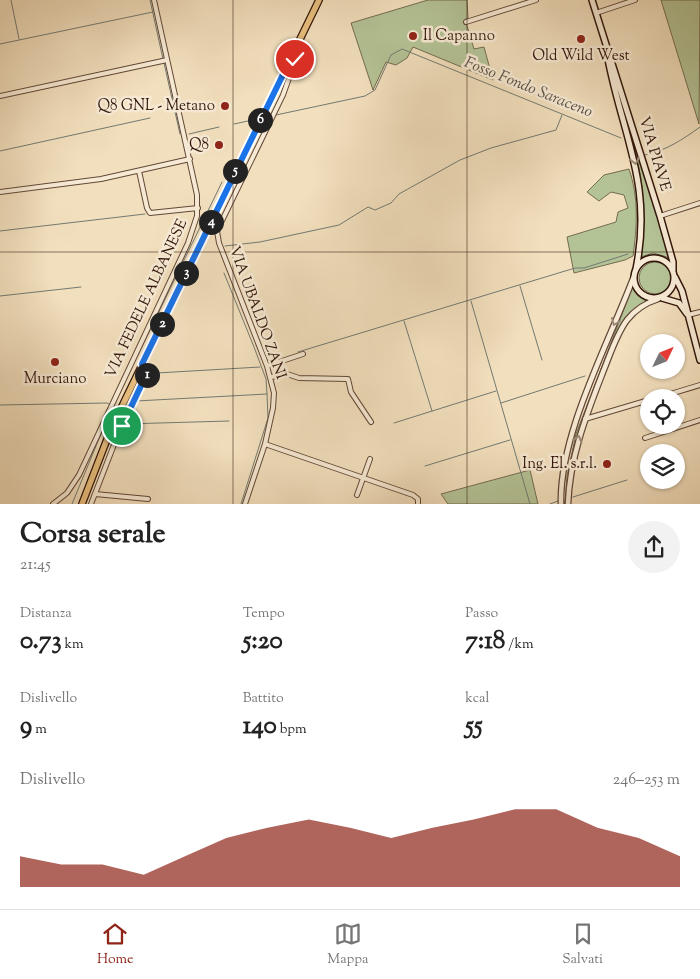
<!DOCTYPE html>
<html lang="it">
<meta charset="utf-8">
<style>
:root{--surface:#fff;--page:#f2f2f2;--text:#222;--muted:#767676;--line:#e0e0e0;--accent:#8f2418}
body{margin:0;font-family:"Sorts Mill Goudy",serif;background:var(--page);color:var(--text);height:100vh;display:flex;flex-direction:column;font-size:19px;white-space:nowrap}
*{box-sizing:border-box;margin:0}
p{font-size:16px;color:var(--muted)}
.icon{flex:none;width:28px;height:28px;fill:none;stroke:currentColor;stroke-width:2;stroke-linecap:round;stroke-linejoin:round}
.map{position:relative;height:504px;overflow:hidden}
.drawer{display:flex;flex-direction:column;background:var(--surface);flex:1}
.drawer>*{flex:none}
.needle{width:32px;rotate:47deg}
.tools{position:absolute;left:640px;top:334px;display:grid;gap:10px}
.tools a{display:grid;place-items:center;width:45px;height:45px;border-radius:50%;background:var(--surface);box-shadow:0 1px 4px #0004;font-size:25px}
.pin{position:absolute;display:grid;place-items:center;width:42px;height:42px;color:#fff;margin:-21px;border:2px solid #fff;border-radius:50%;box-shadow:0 1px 5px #0007}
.km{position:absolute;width:25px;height:25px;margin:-12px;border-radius:50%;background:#222;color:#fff;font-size:14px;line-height:25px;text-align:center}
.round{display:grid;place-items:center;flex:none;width:52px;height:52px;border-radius:26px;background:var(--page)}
.overview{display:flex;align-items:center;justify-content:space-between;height:85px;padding:0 20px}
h1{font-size:28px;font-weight:700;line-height:38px}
.figures{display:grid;grid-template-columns:repeat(3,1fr);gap:8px;height:85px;padding:5px 20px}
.figures div{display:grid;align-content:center}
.figures b{font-size:25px;font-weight:700}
.figures small{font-size:14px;font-weight:400}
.figures p{font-size:14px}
.chart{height:140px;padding:10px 20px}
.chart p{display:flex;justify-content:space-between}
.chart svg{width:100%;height:90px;margin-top:5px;fill:var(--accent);opacity:.7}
.menu{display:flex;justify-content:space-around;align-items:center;height:70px;border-top:1px solid var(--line);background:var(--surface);font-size:14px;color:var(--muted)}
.menu a{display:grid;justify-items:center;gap:2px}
.menu .selected{color:var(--accent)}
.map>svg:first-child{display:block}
.green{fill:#b4c396;stroke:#736c50}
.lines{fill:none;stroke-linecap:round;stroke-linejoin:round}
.stream{stroke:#727a72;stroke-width:1}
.minor-casing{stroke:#624838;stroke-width:6}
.tertiary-casing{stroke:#624838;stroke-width:7}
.secondary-casing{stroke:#32160b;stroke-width:8}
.primary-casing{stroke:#32160b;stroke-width:8}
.minor{stroke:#f7ead4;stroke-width:4}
.tertiary{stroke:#f7ead4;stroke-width:4.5}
.secondary{stroke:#f7ead4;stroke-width:5}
.primary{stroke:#e9c07e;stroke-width:5.5}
.oneway{stroke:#9e8b7a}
.route-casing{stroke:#fff;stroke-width:10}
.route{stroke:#1a73e8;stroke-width:6}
.grid{fill:none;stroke:#32160b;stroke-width:1;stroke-opacity:0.55}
.poi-dot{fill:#8f2418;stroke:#f7ead4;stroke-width:2}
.labels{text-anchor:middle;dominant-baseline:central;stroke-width:5;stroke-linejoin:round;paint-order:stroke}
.poi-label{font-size:15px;fill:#32160b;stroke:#f7ead4;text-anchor:end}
.street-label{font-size:15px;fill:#32160b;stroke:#f7ead4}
.water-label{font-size:16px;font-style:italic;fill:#575047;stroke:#f7ead4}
</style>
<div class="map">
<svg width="700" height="504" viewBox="0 0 700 504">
<rect width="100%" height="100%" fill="#f2dfbd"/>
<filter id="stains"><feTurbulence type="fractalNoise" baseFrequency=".004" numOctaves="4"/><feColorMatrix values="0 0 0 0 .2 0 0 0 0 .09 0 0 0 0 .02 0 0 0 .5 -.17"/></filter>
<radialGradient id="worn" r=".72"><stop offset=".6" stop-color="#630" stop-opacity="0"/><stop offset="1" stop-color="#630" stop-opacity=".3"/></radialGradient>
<path class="green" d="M428,0H467L468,19H465L474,49L484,47L493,80L413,47L407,58L396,65L386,62L373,90L351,23Z
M661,0H700L699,124Z
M620,96L670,255V258L653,253L641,257C650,197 637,153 620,96Z
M629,169C639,198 637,227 633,256L625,260L574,273L567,237L616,222L618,212L628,208L624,195L611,192L599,201L587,192L604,175Z
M639 278a16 16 0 1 1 32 0a16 16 0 1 1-32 0Z
M632,288L638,296L646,301C636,307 627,314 621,324C613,337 609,353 603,367C585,411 567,455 567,504H565L567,476L576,434Z
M530,470L538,504H448L441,494Z"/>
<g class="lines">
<path class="stream" d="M11,0L19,39
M150,0L163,59
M0,44L153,12
M164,63L180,134
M276,115L365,96L375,90L391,55L402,49L621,138
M234,124L248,121
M189,134L219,127
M0,151L150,118
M645,155C667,150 682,140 700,127
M0,231L145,214
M225,246L260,242L339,225L368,207L375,210L391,203L399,194L460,160L491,148L556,130L562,115
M224,273L254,347L266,379L267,394L268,418L241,504
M520,286L542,360
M0,296L81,287
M471,301L530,504
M404,321L432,411
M298,352L575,268H584L628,254
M137,357L222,182
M128,375L134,362
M137,400L149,377L157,373L260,367
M136,401L267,394
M501,403L585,376
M0,405L107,403L111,405
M394,423L496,391
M125,424L229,421
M425,466L510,440
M573,497L627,480
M72,504L106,422
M89,504L129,401H132
M550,504L558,501"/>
<g class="minor-casing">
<path id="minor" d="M596,13L635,0
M466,22L536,0
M0,96L167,60
M139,171L147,208L150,213L198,208
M0,192L101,179L190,159
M660,216L700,203
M688,315L700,312
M267,366L303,354
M271,377L287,374L299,378L348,379L351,392L371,422
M657,398L700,385
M585,419L649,400
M645,438L700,420
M265,444L413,495L418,499V504
M95,494L148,499
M357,495L370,459
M53,504L67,493L79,475L188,243L197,216V195L154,0
M91,504L117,437L147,373L142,364
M245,504L265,444L273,408L274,393L267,366L219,243L217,231L283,95L295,61L292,56"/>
</g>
<g class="tertiary-casing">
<path id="tertiary" d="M561,504C559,434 609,343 634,276
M568,504C570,456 586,416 603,372C610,355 616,335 627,320C635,310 645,303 658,299"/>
</g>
<g class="secondary-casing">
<path id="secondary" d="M592,0L660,216L673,262V270
M608,59C623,137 653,185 636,269
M634 278a20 20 0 1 1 40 0a20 20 0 1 1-40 0Z
M675,277L682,291L700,360
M662,298L679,303L687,314"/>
</g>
<g class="primary-casing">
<path id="primary" d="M82,504L111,429L319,0"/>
</g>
<use href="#minor" class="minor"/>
<use href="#tertiary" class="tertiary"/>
<use href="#secondary" class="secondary"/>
<use href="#primary" class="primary"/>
</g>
<defs><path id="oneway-chevron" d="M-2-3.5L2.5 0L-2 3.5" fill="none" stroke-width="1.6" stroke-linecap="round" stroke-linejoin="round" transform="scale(1.25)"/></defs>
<g class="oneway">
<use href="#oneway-chevron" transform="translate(635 161) rotate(78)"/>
<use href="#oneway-chevron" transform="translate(615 322) rotate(112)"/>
<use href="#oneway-chevron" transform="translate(578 439) rotate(-73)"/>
</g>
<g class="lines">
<g class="route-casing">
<path id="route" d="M122,426L147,373L142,364L292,56L295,59"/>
</g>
<use href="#route" class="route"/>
</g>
<path class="grid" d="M233,0V504M467,0V504M0,252H700"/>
<g class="poi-dot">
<circle cx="413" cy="36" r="5"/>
<circle cx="581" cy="39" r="5"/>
<circle cx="225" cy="106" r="5"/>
<circle cx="219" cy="145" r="5"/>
<circle cx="55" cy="362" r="5"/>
<circle cx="607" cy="464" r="5"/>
</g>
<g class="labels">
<g class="poi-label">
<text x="423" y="36" text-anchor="start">Il Capanno</text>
<text x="581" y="56" text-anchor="middle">Old Wild West</text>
<text x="215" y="106">Q8 GNL - Metano</text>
<text x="209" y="145">Q8</text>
<text x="55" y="379" text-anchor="middle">Murciano</text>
<text x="597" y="464">Ing. El. s.r.l.</text>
</g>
<g class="street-label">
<text transform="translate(654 154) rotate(73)">VIA PIAVE</text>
<text transform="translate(147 299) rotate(-65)">VIA FEDELE ALBANESE</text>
<text transform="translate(257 313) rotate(70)">VIA UBALDO ZANI</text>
</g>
<g class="water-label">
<text transform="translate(528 88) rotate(22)">Fosso Fondo Saraceno</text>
</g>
</g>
<rect width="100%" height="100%" filter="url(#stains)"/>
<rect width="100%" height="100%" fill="url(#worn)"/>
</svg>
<div class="tools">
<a><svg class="needle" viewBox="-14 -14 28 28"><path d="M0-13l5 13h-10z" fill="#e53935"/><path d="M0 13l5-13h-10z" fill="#767676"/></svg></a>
<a><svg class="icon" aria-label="locate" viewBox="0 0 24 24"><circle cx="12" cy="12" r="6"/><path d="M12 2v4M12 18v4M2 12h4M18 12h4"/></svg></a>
<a><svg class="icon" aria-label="layers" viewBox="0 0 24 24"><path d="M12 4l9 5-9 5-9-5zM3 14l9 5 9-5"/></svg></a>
</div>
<div class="pin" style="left:122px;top:426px;background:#1e9e55"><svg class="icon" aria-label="arrive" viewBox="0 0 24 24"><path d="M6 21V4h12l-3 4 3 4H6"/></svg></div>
<div class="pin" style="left:295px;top:59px;background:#d93025"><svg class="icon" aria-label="check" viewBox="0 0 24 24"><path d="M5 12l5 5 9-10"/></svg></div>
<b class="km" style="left:147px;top:375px">1</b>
<b class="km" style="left:162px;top:324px">2</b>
<b class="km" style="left:186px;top:273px">3</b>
<b class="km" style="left:211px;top:222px">4</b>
<b class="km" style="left:235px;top:171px">5</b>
<b class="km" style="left:260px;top:120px">6</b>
</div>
<section class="drawer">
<div class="overview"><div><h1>Corsa serale</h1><p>21:45</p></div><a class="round"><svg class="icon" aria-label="share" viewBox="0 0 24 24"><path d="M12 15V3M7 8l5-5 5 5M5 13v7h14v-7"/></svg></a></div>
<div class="figures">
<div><p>Distanza</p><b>0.73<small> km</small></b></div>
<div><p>Tempo</p><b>5:20</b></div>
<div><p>Passo</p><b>7:18<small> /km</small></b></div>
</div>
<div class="figures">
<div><p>Dislivello</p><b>9<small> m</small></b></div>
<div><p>Battito</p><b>140<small> bpm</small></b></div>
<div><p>kcal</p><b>55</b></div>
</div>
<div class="chart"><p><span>Dislivello</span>246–253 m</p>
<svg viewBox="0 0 160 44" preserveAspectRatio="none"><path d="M0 44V29L10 33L20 33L30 38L40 29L50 20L60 15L70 11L80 15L90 20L100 15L110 11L120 6L130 6L140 15L150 20L160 29V44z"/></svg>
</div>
</section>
<nav class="menu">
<a class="selected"><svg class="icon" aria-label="home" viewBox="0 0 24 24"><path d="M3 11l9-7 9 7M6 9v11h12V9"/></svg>Home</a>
<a><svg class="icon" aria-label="map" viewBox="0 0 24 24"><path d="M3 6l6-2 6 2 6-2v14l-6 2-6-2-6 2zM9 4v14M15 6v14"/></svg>Mappa</a>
<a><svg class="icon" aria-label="saved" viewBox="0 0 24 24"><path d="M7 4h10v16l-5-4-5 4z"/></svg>Salvati</a>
</nav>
